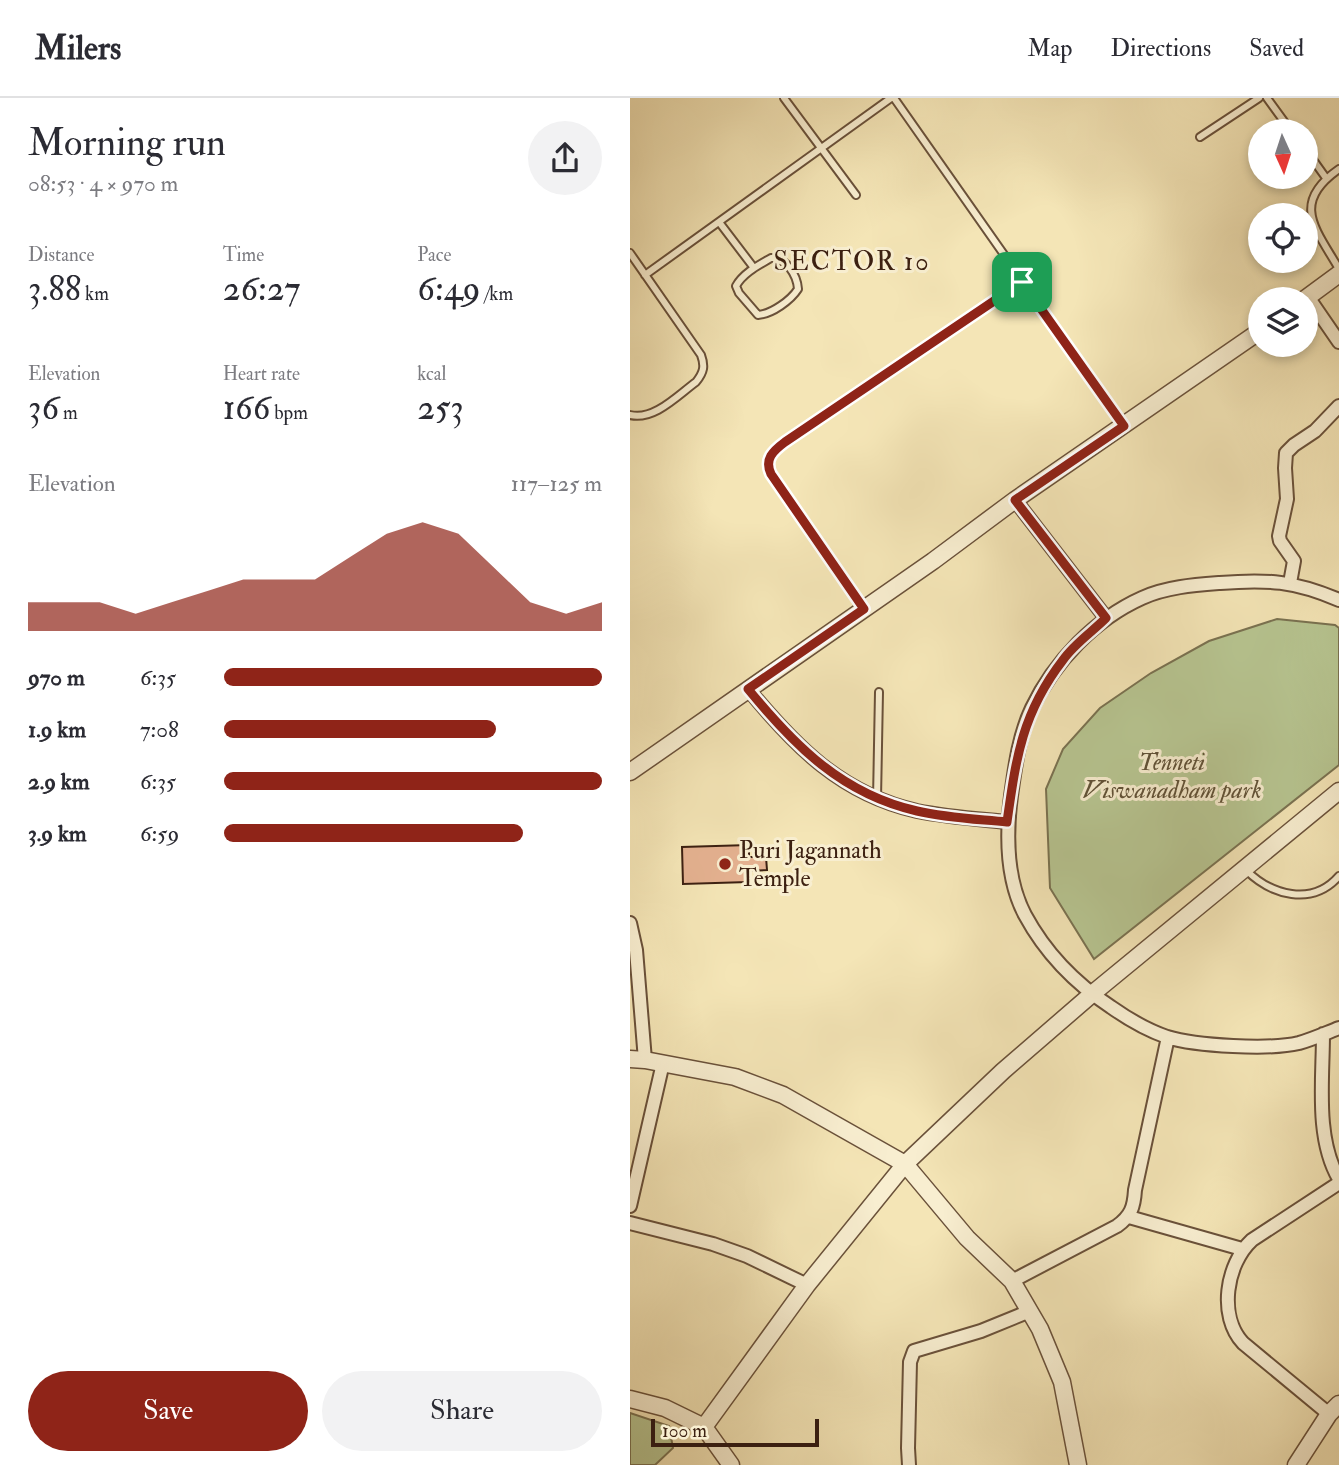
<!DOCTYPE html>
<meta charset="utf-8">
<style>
:root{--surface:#fff;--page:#f2f2f3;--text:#2b2b33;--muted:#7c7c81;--line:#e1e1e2;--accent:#8f2418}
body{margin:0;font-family:"IM FELL Double Pica",serif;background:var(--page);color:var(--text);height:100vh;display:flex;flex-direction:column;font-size:26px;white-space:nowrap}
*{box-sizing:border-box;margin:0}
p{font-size:23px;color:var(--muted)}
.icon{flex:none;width:38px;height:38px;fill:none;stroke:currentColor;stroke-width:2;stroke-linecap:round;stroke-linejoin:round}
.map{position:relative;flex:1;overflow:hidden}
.side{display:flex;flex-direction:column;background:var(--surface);width:630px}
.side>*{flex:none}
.needle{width:46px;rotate:177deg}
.buttons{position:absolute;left:618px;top:21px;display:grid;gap:14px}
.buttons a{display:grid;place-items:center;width:70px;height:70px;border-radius:50%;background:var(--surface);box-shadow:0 4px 10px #0003;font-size:35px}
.scale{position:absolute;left:21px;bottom:18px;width:168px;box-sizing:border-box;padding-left:7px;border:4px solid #3c2011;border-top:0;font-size:19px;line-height:24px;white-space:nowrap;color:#3c2011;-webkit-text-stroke:5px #f8eed0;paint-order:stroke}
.pin{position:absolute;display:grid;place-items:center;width:60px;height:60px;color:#fff;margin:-30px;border-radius:14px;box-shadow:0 4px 10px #0006}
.round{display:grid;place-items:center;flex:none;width:74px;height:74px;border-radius:37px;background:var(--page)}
.headline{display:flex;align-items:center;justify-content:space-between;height:119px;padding:0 28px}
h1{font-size:38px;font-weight:600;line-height:52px}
.metrics{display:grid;grid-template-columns:repeat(3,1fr);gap:10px;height:119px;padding:7px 28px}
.metrics div{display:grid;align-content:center}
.metrics b{font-size:35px;font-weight:600}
.metrics small{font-size:19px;font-weight:400}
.metrics p{font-size:19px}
.chart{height:196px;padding:14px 28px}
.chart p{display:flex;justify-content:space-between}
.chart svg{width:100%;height:126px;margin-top:7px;fill:var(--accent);opacity:.7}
.action{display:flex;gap:14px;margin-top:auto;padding:14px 28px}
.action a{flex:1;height:80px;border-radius:42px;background:var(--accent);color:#fff;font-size:28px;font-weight:600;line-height:80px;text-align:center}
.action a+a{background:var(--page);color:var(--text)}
ul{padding:0 28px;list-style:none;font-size:23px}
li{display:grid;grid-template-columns:112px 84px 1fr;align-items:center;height:52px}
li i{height:18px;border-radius:9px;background:var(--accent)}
header{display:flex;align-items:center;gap:42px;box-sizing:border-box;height:98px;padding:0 35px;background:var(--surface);border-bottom:2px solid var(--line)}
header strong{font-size:33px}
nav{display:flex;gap:38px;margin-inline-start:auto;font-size:24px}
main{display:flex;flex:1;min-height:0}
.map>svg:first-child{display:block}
.green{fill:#b7c591;stroke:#7a7251;stroke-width:2}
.building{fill:#e4b190;stroke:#3c2011;stroke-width:2}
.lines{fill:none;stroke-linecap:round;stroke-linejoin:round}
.service-casing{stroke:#6a513a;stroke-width:10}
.minor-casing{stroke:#6a513a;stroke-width:16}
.tertiary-casing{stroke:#6a513a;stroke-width:19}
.service{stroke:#f8eed0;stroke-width:6}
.minor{stroke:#f8eed0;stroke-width:12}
.tertiary{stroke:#f8eed0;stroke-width:16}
.route-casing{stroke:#fff;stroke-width:14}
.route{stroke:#8f2418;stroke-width:9}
.poi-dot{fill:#8f2418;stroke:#f8eed0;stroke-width:2.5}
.labels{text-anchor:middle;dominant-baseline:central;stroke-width:6;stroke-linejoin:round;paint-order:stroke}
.park-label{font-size:24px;font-style:italic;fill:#615237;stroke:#f8eed0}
.poi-label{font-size:24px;fill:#3c2011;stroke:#f8eed0;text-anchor:start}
.neighbourhood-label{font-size:26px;letter-spacing:2px;fill:#3c2011;stroke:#f8eed0}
</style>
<header>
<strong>Milers</strong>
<nav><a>Map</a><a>Directions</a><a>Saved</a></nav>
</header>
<main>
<section class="side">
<div class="headline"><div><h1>Morning run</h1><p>08:53 · 4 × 970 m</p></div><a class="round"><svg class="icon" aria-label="share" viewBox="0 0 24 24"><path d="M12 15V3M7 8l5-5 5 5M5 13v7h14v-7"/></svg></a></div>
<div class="metrics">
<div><p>Distance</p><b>3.88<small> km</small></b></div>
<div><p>Time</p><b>26:27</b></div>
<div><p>Pace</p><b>6:49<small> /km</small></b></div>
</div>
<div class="metrics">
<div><p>Elevation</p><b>36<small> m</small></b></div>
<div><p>Heart rate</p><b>166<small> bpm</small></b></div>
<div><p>kcal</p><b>253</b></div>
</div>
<div class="chart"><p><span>Elevation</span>117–125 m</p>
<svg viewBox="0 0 160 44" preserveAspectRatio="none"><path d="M0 44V34L10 34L20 34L30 38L40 34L50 30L60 26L70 26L80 26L90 18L100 10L110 6L120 10L130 22L140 34L150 38L160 34V44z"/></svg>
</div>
<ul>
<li><b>970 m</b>6:35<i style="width:100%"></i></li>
<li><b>1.9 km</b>7:08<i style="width:72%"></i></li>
<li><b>2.9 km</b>6:35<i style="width:100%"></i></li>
<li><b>3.9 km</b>6:59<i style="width:79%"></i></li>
</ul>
<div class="action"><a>Save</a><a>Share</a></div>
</section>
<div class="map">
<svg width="709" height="1367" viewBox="0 0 709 1367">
<rect width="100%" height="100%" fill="#f4e5b6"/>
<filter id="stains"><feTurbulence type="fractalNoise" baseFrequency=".00286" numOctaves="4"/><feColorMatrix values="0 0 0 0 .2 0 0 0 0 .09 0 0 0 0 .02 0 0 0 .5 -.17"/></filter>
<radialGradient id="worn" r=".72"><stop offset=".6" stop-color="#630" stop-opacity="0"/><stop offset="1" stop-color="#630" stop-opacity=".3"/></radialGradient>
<path class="green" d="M647,521L705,527L709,530V667L464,861L420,790L416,691L433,651L470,610L521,575L579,543Z
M0,1315L39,1328L43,1350L25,1367H0Z"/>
<path class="building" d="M119,747V759H136L137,772L118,773V784L53,786L52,749Z"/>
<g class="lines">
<g class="service-casing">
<path id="service" d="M154,0L226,97
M264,0L493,326
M637,0L661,33
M570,39L629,0
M676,52L696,80
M709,71C660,105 686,131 709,171
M89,124L124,170
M0,155L71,257C75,268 74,274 66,284C48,297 24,323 0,317
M141,160C156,159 167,177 168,191C161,202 142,216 128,217L109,195L106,188C113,175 129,167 141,160Z
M15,177L261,0
M232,509L141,376C134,361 143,353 155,344L392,184
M247,701L249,594
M616,772C641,797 682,809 709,778"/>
</g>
<g class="minor-casing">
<path id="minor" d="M678,199L709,244
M385,402L476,520
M660,485L664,463L650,443L649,438L657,401L655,370L656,355L664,347L685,333L709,308
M709,502C665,483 637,481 590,485C564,487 536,489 512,500C465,521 424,564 402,610C389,637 385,669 381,698C376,737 376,781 395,817C415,854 446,886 481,909C498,921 517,932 537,939C566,948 640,952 669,945C683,941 696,935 709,930
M118,591C165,648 211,696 287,713C317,719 347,721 377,724
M0,825L6,852L15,962
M693,936C693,982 685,1040 709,1081
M0,1108L33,965
M499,1119L612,1151
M0,1125L83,1146L117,1158L177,1187
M382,1183L487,1128C501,1118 504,1109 505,1092L538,939
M699,1316L613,1245C588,1218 596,1166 622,1142L709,1085
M279,1367L278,1350L280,1264L284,1253L351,1233L400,1213"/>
</g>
<g class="tertiary-casing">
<path id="tertiary" d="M675,201L709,176
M0,674L303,463L385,402L630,233
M0,961L15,962L105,979L153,997L275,1066L337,1140L382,1183L410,1231L432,1284L448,1367
M0,1301L35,1310L74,1329L101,1367
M74,1329L177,1187L275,1066L373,973L462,896L709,693
M666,1367L699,1316L709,1306"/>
</g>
<use href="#service" class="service"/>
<use href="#minor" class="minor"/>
<use href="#tertiary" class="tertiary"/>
</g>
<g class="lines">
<g class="route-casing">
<path id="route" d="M392,184L494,328L385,402L476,520C462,534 444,546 433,562C392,615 386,660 377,724C347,721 317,720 287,713C212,696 165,648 118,591L234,511L141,376C134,361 143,353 155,344Z"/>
</g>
<use href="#route" class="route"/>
</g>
<circle class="poi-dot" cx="95" cy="766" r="7"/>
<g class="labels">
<g class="park-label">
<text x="542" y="664">Tenneti<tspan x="542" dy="28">Viswanadham park</tspan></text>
</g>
<g class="poi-label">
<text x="109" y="752">Puri Jagannath<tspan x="109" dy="28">Temple</tspan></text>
</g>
<g class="neighbourhood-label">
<text x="222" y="164">SECTOR 10</text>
</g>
</g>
<rect width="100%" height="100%" filter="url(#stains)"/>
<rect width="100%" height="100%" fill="url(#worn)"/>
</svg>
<div class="buttons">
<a><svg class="needle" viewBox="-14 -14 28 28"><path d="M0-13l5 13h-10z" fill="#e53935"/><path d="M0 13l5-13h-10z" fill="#7c7c81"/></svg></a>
<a><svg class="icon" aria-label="locate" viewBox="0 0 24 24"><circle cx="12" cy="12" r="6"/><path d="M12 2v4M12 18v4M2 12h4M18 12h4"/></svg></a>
<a><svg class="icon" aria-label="layers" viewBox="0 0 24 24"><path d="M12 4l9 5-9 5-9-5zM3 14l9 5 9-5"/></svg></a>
</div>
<div class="scale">100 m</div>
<div class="pin" style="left:392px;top:184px;background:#1e9e55"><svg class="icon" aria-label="arrive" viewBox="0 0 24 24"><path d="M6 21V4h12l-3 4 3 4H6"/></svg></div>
</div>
</main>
